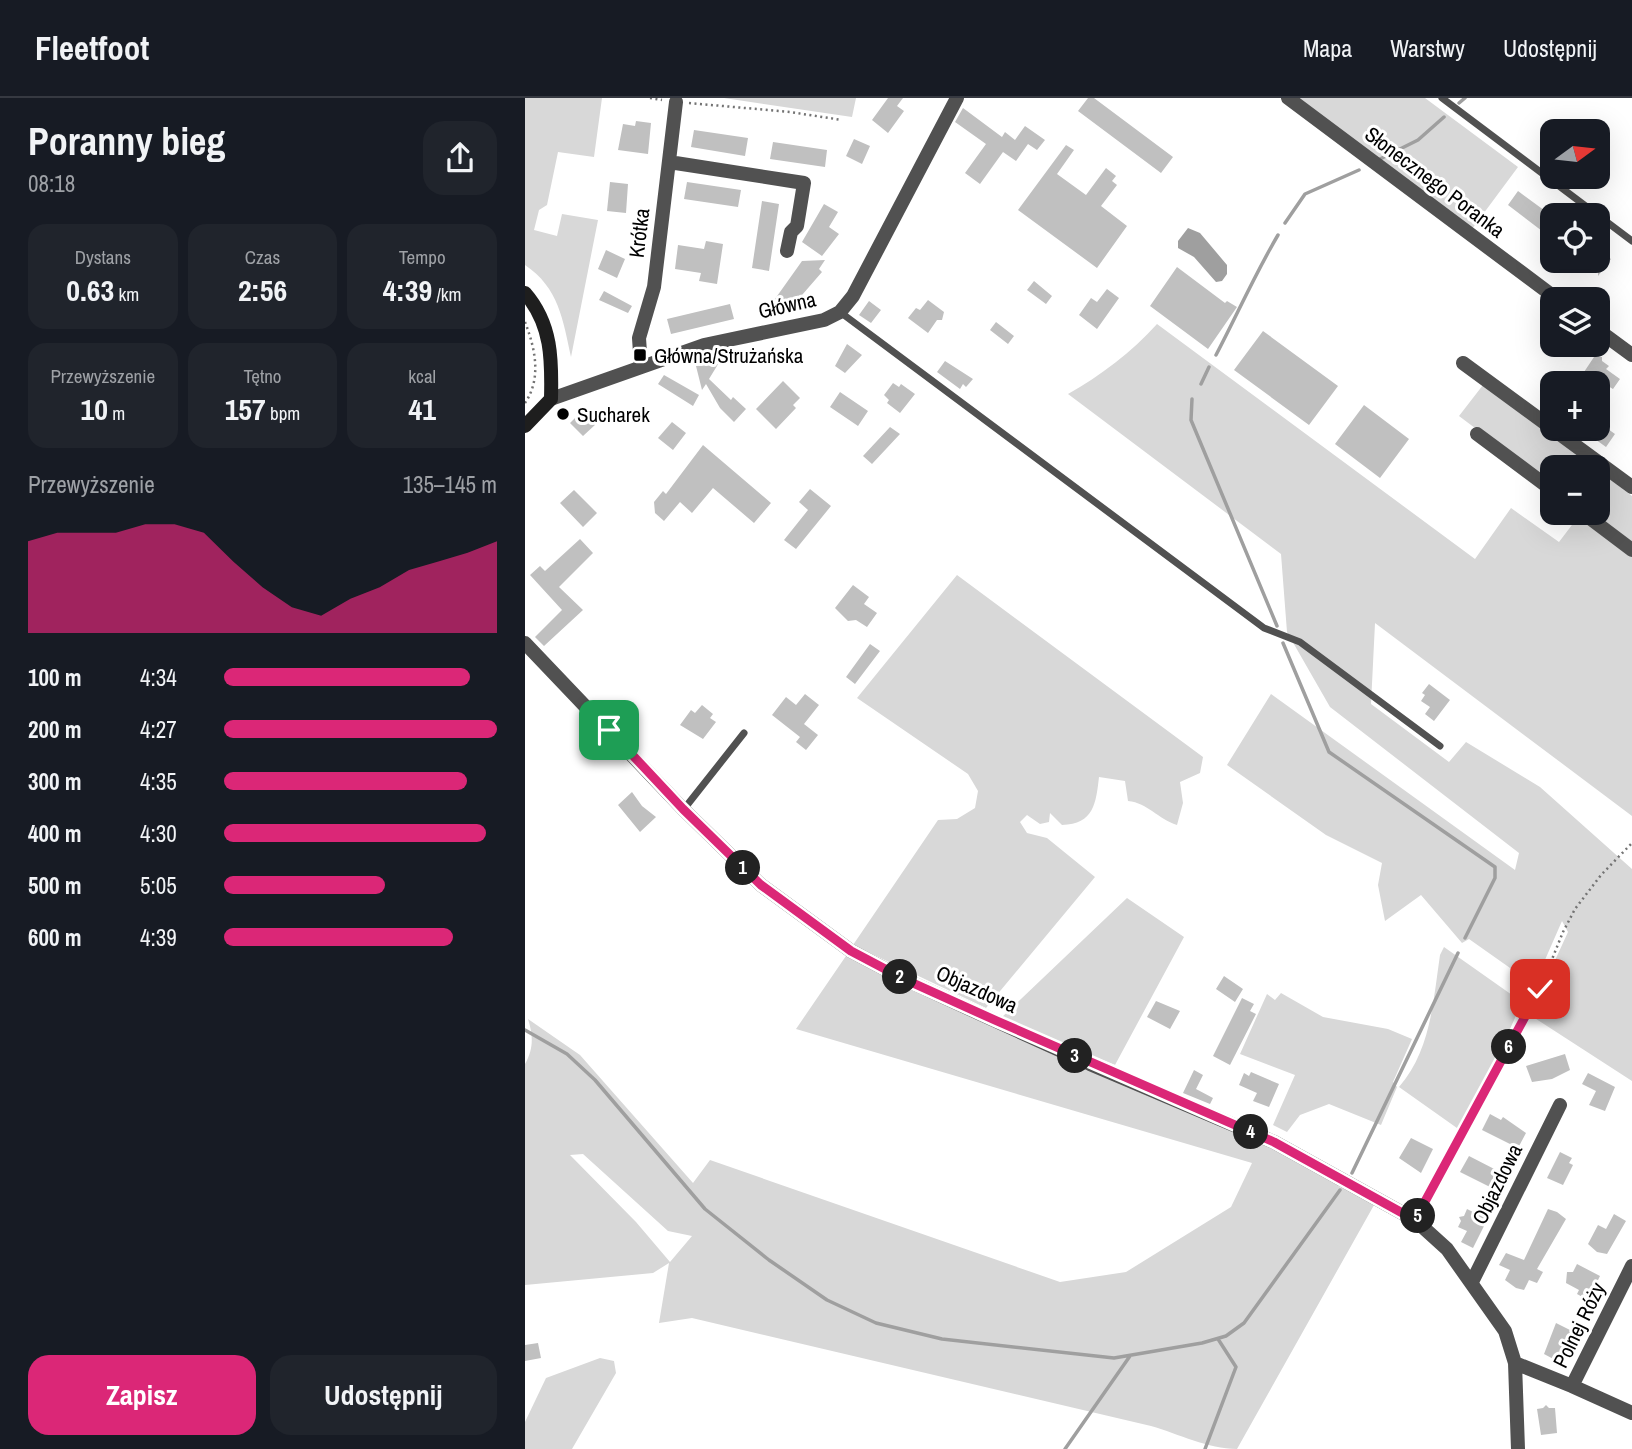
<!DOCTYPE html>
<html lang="pl">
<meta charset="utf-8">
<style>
:root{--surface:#171b24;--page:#20242c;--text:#f1f3f6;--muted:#9ea1a6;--line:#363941;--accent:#db2777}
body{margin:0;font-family:"Archivo Narrow",sans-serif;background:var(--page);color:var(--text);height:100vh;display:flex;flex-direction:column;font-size:26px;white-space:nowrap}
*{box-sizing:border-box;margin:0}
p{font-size:23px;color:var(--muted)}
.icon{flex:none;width:38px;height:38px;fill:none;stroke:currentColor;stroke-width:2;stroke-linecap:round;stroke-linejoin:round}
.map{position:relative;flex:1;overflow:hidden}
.sheet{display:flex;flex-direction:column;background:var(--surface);width:525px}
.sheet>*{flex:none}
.needle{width:46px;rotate:75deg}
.fabs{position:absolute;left:1015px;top:21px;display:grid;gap:14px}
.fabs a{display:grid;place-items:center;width:70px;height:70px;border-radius:14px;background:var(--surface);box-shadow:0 7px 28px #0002;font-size:35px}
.pin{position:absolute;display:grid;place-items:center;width:60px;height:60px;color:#fff;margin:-30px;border-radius:14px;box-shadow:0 4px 10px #0006}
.km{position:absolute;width:35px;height:35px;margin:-18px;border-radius:50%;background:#222;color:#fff;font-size:19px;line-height:35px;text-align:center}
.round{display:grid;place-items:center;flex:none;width:74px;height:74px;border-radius:21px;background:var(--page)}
.head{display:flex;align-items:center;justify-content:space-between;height:119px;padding:0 28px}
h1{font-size:38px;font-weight:800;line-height:52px}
.figures{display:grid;grid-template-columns:repeat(3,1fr);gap:10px;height:119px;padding:7px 28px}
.figures div{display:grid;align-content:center;border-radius:18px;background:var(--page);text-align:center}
.figures b{font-size:30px;font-weight:800}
.figures small{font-size:19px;font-weight:400}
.figures p{font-size:19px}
.chart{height:196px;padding:14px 28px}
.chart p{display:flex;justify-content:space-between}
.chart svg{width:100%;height:126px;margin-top:7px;fill:var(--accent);opacity:.7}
.cta{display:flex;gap:14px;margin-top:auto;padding:14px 28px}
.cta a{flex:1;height:80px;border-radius:21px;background:var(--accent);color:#fff;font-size:28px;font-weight:800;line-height:80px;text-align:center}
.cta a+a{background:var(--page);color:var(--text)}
ul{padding:0 28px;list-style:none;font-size:23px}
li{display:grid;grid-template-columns:112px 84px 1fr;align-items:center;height:52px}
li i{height:18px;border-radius:9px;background:var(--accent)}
header{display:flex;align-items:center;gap:42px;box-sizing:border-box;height:98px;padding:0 35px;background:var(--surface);border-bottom:2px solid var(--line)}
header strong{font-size:33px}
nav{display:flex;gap:38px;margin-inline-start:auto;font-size:24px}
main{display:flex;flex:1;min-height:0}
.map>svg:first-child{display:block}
.green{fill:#d8d8d8;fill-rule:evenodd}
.water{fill:#9f9f9f}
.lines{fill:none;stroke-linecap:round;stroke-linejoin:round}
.stream{stroke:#9f9f9f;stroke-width:3.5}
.building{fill:#c0c0c0}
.path{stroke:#737373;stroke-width:2.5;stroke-dasharray:2 3.5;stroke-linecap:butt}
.lane{stroke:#515151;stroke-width:7}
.street{stroke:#515151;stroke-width:14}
.secondary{stroke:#1e1e1e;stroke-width:14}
.route-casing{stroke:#fff;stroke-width:14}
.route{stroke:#db2777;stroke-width:9}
.poi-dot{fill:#000;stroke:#fff;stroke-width:2.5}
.labels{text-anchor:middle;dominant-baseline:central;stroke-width:6;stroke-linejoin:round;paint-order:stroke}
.street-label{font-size:21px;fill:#000;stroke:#fff}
.poi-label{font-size:21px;fill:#000;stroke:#fff;text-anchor:start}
</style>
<header>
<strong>Fleetfoot</strong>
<nav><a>Mapa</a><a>Warstwy</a><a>Udostępnij</a></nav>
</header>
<main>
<section class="sheet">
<div class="head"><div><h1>Poranny bieg</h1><p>08:18</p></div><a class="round"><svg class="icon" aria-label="share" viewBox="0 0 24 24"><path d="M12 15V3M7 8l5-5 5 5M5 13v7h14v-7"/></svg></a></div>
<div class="figures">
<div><p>Dystans</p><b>0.63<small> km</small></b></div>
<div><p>Czas</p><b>2:56</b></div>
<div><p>Tempo</p><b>4:39<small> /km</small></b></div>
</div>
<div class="figures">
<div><p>Przewyższenie</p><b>10<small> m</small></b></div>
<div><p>Tętno</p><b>157<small> bpm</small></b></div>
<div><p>kcal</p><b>41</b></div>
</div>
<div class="chart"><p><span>Przewyższenie</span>135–145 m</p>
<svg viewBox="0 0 160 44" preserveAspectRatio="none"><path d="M0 44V12L10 9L20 9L30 9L40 6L50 6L60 9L70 19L80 28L90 35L100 38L110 32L120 28L130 22L140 19L150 16L160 12V44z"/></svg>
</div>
<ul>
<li><b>100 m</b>4:34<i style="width:90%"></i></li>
<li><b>200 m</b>4:27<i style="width:100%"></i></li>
<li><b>300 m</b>4:35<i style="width:89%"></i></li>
<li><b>400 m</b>4:30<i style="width:96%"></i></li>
<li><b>500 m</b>5:05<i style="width:59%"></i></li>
<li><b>600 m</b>4:39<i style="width:84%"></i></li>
</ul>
<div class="cta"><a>Zapisz</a><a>Udostępnij</a></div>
</section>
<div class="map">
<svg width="1107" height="1351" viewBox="0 0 1107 1351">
<rect width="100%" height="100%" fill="#fff"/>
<path class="green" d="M0,0H77L69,59L33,54L22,107L14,112L9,132L32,138L37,116L73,122L46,259C38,222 34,190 0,167Z
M199,0H331L327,19Z
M772,0H900L993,69L947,131Z
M632,226L950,461L986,410L1034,444L1053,419L1107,458V718L850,525L846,606L924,664L941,644L1015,689L1107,771V983L1005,917L1043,834L1037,823L1009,887L944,841L937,845L896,797L860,823L853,787L857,765L801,737L702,667L746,596L990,772L994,755L805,609L762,534L756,456L543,296C575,278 607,254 632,226Z
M958,287L1069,369H1027V388L934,318Z
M1073,372L1107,398V446L1064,415H1073Z
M432,477L678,659L675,675L655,684L658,705L652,727C633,721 623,705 603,703L600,683L574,679C571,705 569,726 537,727L525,715L524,724L515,726L502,717L495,724L502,735L522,740L570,779L461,910L328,847L413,722L432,721L450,710L453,693L443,676L332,600Z
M602,800L659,839L590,967L475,921Z
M919,849L997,904L939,1035L874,989C906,952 908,904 915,857Z
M323,855L736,1043L812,1083L814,1089L853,1100L712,1351C683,1351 654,1336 626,1328L167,1220L134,1225L144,1165L128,1175L0,1187V966C9,950 8,937 3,921L55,957L168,1085L185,1062L535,1184L601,1174L706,1109L727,1065L271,931ZM58,1056L143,1133L167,1138L145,1164L111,1124L45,1057Z
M756,895L798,919L863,931L887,941L868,984L872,989L856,1027L804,1006L775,1017L762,1034L748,1027L770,977L715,956L742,896L750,902Z
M75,1260L89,1263L91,1275L47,1351H0V1324L21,1280Z"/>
<path class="water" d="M663,130L675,135L702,167V176L697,183L691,184L669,159L653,150V143Z"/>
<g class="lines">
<path class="stream" d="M934,5L940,0
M855,61L893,42L919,19
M760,125L780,96L834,72
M691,257C712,217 730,176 753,137
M676,286L684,269
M667,301L666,322L752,528
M758,545L804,654L970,769V780L940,840
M0,932L42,956L70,982L180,1111L244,1162L302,1202L351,1225L417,1241L589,1260L677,1245L701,1238L719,1225L815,1092
M827,1075L933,855
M540,1351L605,1258
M680,1351L711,1269L693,1241"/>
</g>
<path class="building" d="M363,0H378L372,8L379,13L363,35L347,22Z
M563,0H569L648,59L636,75L553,13Z
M438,10L477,39L480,34L490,42L500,28L520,42L512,52L503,46L491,63L478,54L455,86L440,75L461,46L430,24Z
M111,23L126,25L123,56L93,52L98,26L110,28Z
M169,32L223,40L220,58L166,49Z
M329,41L345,48L337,66L321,58Z
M248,44L302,52L300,69L245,61Z
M541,47L549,52L532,76L561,97L581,70L591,78L587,83L592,87L576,108L602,128L572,170L493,112Z
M85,84L103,86L101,115L82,113Z
M162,84L216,92L213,109L159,101Z
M993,93L1027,118L1017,133L983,107Z
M237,103L254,106L244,173L227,170Z
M299,106L313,114L304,129L314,136L297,158L277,144Z
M181,143L198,146L192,186L174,183L176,175L150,171L153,147L179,151Z
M81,152L100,161L92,180L73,171Z
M1073,152L1086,161L1073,178V174L1058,163H1073Z
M300,162L294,171L297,174L264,212L250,201L277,163Z
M652,169L700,205L702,203L712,209L683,251L625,208Z
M509,183L527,198L521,206L502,192Z
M582,191L594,200L572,231L554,217L566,200L572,204Z
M79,193L107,208L103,215L74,202Z
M403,202L419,214L417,222H412L403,235L383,220L391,210L395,212Z
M344,203L356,212L346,225L334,217Z
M205,206L209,221L146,236L142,221Z
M471,224L489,238L483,246L465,232Z
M738,233L813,288L784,327L709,272Z
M322,246L337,257L320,275L310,268Z
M1069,259H1077V263L1084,268L1081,271L1095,281L1088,291L1059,274Z
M195,263L184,281L206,302L208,299L221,311L209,324L195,310L181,286L177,292L171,268Z
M420,263L448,281L441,289L438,286L435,291L412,274Z
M139,277L174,297L168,308L133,286Z
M258,283L275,300L268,307L271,310L251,331L231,311Z
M368,285L374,289L376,286L390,296L375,315L362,305L364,302L359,297Z
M315,294L343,313L333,328L305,309Z
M839,307L884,341L855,380L810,346Z
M58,312L71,326L58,338L45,325Z
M147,324L161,335L148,352L133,340Z
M1073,324L1090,336L1081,349L1056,331H1073Z
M365,329L375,336L347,366L338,358Z
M178,347L246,405L229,425L188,390L167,415L155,404L139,423L130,415L129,404L138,393L141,396Z
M285,391L306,408L271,451L259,442L283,412L274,404Z
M49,392L72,415L58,429L35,405Z
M55,441L68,455L34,489L58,512L19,548L10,539L37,512L5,477L15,468L20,473Z
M328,487L344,499L339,506L352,515L342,529L331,522L323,523L310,510Z
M345,546L355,553L330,586L321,579Z
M904,586L925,602L909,623L900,616L905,609L896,603L900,597L897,595Z
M280,596L294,607L279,626L293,637L281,652L271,644L275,639L247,617L261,599L271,607Z
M177,607L188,616L185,620L191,624L178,641L155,627L166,612L170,615Z
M107,694L117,708L131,719L115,734L93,707Z
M699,878L718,891L710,904L691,891Z
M717,900L729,906L725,913L731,916L705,967L688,958Z
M631,903L655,913L645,931L622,919Z
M1040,956L1045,972L1027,981L1007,984L1001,968Z
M669,972L678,977L671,991L688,1000L685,1006L658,995Z
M726,974L754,986L744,1009L728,1003L732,995L714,987L719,975L724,978Z
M1063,975L1090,989L1080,1013L1064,1007L1071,993L1057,986Z
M965,1016L976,1022L978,1019L1001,1035L993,1050L957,1032Z
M886,1040L908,1051L896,1075L874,1060Z
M1035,1054L1047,1060L1044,1065L1048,1067L1038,1087L1022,1080Z
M944,1058L979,1076L971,1092L935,1074Z
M954,1107L963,1111L956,1127L959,1128L948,1150L936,1144L942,1133L933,1129L936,1123L934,1119L939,1118L942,1111L950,1115Z
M1023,1111L1032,1114L1041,1121L1012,1171L1018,1174L1012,1185L1004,1182L999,1192L991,1190L980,1182L985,1172L974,1167L981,1155L999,1162Z
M1089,1116L1101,1123L1082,1156L1072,1154L1063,1146L1073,1127L1081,1131Z
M1052,1166L1075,1178L1063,1202L1052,1196L1054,1192L1041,1185L1042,1174H1048Z
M1031,1225L1049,1234L1034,1264L1019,1256Z
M13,1245L16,1260L0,1263V1247Z
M1021,1307L1024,1310H1030L1032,1335L1016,1337L1012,1311L1018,1310Z"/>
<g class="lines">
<path class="path" d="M125,0L137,2
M164,5L265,14L317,22
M0,224C10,250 17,280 0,305
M922,1065L1015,891L1038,834L1050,811L1076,777L1107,745"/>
<path class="lane" d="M917,0L1107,143
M315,214L739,530L775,544L915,648
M159,711L219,635
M890,1122L919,1071"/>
<path class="street" d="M763,0L1032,201
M144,64L279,85L272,128L266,134L262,153
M1073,232L1107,257
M938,265L1107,389
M116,269L114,240L129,189L151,4
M26,301L179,247L299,222L315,214L328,198L432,0
M952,336L1027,392
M1058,415L1107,452
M0,545L158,711L236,787L326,853L379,881L565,966L749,1044L890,1122L922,1151L980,1233L990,1265L993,1351
M947,1184L1035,1007
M990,1265L1047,1288L1107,1168
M1047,1288L1107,1315"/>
<path class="secondary" d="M0,195C27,226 27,262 26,301L0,328"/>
</g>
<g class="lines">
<g class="route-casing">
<path id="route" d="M84,632L158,711L236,787L326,853L379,881L472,923L749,1044L890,1122L1015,891"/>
</g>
<use href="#route" class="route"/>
</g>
<g class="poi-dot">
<rect x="108" y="250" width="14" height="14" rx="3.5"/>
<circle cx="38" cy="316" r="7"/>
</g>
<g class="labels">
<g class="street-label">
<text transform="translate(910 84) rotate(37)">Słonecznego Poranka</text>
<text transform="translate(114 135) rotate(-83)">Krótka</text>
<text transform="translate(262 207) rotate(-13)">Główna</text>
<text transform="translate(452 891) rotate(24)">Objazdowa</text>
<text transform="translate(972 1086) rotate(-64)">Objazdowa</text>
<text transform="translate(1054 1227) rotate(-64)">Polnej Róży</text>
</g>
<g class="poi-label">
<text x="129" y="257">Główna/Strużańska</text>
<text x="52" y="316">Sucharek</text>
</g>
</g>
</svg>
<div class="fabs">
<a><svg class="needle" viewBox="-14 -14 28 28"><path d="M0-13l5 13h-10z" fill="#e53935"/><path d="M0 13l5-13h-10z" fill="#9ea1a6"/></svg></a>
<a><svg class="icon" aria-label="locate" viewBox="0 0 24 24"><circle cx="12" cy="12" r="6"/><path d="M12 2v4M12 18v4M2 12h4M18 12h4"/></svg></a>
<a><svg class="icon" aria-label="layers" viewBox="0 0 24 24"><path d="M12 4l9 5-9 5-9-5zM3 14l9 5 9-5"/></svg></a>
<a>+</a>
<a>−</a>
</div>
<div class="pin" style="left:84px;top:632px;background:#1e9e55"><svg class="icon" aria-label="arrive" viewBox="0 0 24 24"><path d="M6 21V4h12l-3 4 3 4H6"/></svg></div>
<div class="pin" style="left:1015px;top:891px;background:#d93025"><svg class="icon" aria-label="check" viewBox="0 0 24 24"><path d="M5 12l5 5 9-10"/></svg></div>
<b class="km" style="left:218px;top:770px">1</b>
<b class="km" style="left:375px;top:879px">2</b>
<b class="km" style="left:550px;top:958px">3</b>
<b class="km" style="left:726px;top:1034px">4</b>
<b class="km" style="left:893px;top:1118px">5</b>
<b class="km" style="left:984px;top:949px">6</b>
</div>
</main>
